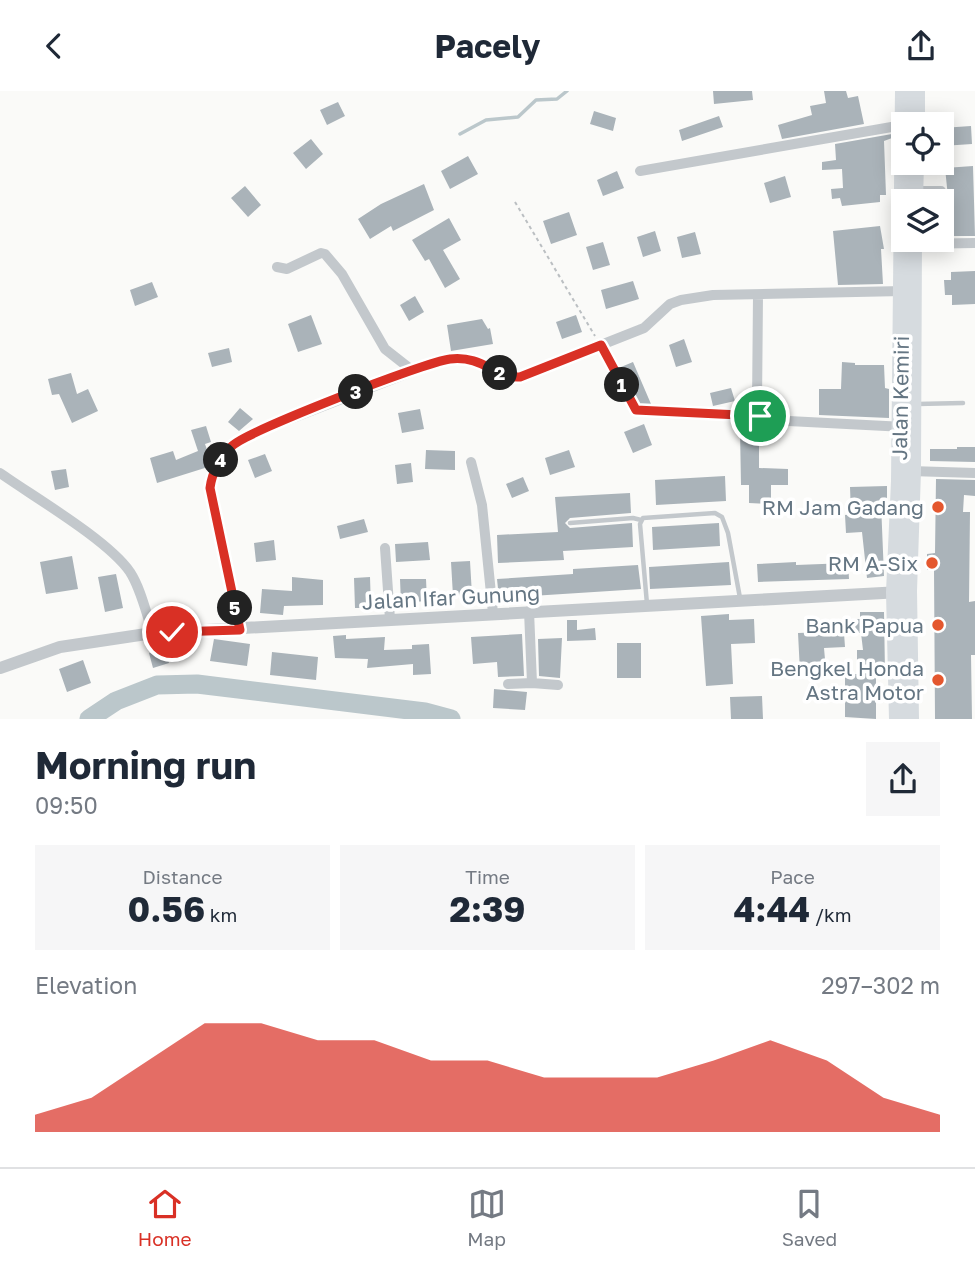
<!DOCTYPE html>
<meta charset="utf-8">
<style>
:root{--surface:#fff;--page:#f6f6f7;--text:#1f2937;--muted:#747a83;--line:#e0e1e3;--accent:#d93025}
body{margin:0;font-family:"Golos Text",sans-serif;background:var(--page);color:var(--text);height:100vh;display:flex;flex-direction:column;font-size:26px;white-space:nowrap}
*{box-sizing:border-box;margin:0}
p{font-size:23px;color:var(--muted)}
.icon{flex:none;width:38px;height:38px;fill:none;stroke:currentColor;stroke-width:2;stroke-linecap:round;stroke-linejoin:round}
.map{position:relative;height:628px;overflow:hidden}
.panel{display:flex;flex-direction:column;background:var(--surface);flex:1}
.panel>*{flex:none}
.tools{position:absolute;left:891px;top:21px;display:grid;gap:14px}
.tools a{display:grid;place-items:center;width:63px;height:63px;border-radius:0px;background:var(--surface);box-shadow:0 4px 18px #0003;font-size:35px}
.pin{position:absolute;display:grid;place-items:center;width:60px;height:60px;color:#fff;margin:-30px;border:4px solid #fff;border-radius:50%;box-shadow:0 2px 7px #0007}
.km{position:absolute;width:35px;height:35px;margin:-18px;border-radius:50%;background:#222;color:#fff;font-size:19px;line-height:35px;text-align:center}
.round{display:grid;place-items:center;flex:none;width:74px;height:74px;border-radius:0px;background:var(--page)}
.summary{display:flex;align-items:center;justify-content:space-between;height:119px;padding:0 35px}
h1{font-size:38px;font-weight:700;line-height:52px}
.stats{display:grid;grid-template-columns:repeat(3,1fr);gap:10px;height:119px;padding:7px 35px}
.stats div{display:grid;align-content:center;border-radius:0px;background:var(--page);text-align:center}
.stats b{font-size:35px;font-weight:700}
.stats small{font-size:19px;font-weight:400}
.stats p{font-size:19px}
.chart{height:196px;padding:14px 35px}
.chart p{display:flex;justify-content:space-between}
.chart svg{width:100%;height:126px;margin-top:7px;fill:var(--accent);opacity:.7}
header{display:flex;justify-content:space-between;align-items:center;height:91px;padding:0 35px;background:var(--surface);font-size:32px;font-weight:700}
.dock{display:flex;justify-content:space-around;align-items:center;height:98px;border-top:2px solid var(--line);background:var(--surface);font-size:19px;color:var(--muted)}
.dock a{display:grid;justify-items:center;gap:4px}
.dock .active{color:var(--accent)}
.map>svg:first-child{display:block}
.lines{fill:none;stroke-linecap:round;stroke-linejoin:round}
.stream{stroke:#bbc7cb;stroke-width:3.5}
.river{stroke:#bbc7cb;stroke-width:19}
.building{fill:#aab3b9}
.path{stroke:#bbbfc2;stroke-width:2;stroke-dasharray:3.5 3.5;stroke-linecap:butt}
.service{stroke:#c3c8cc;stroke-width:4.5}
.minor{stroke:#c3c8cc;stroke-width:10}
.tertiary{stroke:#c3c8cc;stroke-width:12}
.trunk{stroke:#d6dbdf;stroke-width:16}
.route-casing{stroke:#fff;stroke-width:14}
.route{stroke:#d93025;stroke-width:9}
.poi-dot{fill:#e4572e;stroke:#fff;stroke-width:2.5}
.labels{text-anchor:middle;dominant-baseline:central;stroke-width:7;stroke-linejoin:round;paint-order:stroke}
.street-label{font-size:21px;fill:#657683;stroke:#fff}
.poi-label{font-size:21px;fill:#657683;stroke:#fff;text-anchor:end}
</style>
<header><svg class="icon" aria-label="back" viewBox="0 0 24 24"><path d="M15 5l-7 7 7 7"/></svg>Pacely<svg class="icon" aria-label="share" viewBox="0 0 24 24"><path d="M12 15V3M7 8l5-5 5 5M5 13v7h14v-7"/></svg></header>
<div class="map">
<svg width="975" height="628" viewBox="0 0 975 628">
<rect width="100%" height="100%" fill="#fafaf8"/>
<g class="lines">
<path class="stream" d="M460,43L486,29L518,26L536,9L557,8L567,0"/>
<path class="river" d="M89,628L116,610L157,594L197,593L425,621L451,628"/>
</g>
<path class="building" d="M713,0H752L753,9L714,13Z
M824,0H846L848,7L858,5L864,33L782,48L778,34L812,24L810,15L826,12Z
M338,11L345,25L327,34L320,19Z
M594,20L616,27L613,40L590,33Z
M719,25L723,36L682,50L679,39Z
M971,35L972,53L942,55V37Z
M892,43V47L884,50L886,104H880V111L842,115L840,107L832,108L831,98L843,97L842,78L822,79V71L836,69L835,53Z
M311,48L323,63L306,78L293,62Z
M468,65L478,83L450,98L441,80Z
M973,75L975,145H949L948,126L950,125L945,77Z
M617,80L624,97L603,105L597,89Z
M785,85L791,106L770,112L764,92Z
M424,93L434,119L393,140L391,135L370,148L358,128L381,113Z
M245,95L261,114L248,126L231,107Z
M569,121L577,144L551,153L543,130Z
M449,127L461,149L443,159L460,188L445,197L429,168L425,170L412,149Z
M880,135L884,158H881L883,193L838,194L833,140Z
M655,140L661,160L643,166L637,146Z
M695,141L701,163L682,167L677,146Z
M603,151L610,174L593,179L586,156Z
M975,180V213L952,214V204H945L944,189H951V181Z
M633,190L639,208L606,218L601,199Z
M152,191L158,206L135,215L130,199Z
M415,205L424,221L409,230L400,214Z
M311,224L322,253L298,261L288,233Z
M576,224L582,241L562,248L556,231Z
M482,228L488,238L490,237L493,253L451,260L447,234Z
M684,248L692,271L676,276L669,254Z
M229,257L232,271L212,276L208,262Z
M633,271L651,313L639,318L621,276Z
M842,271L855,272V274H884L885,297L889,298V327L819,324V298H841Z
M71,282L77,303L88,298L98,320L72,332L59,303L52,304L48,288Z
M731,297L735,310L713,315L710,302Z
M240,317L253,328L239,340L228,331Z
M420,318L424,338L402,342L398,322Z
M644,333L652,354L633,362L624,341Z
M206,335L211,351L205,353L211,370L208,376L157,392L150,367L173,360L176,369L198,360L191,339Z
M740,339H759V377L788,378V394H771V413L749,412V394H741Z
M957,356H975V371L930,370V358H957Z
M426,359L455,360V379L425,378Z
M569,359L575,376L550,384L545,367Z
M265,363L272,380L255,387L248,369Z
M411,372L413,391L397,393L395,374Z
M66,378L69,396L55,399L51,380Z
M725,385L726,410L656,414L655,389Z
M523,386L529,400L512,407L506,393Z
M936,388L975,389V405L964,404L963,421H970L969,511L975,510V564H971L972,628H935L934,479H927V463L935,462Z
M887,395V412H881L884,485L867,487L862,441L846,442L845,424L851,423L850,396Z
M630,402L631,422L570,427L565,432L570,437L632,432L633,456L563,460L564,469L498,472L497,444L558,441L555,406Z
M364,428L368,441L340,448L337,435Z
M719,432L720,455L653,459L652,436Z
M274,449L276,469L256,471L254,452Z
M428,451L430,469L396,471L395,453Z
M72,465L78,498L46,503L40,471Z
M470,470L472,504L453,505L451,471Z
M729,471L731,494L650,498L649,476Z
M796,471V474L848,472L849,488L758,491L757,473Z
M638,474L641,498L499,507L497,488L573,483V478Z
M116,483L123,517L105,521L98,486Z
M292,486L323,489V514L284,515L283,524L260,522L262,498L292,500Z
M370,486L371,517H355L354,487Z
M400,488H426L427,510L401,512Z
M860,521H884L885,582L876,581V628L845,626V583H857V559H863L861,542H844L845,556L824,557L826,580L800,581L798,542L826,541V532L853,531V528H860Z
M729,523V529L754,528L755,552L731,553L733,593L706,595L701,525Z
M567,529H577V539L595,537L596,549L567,550Z
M522,543L524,585L498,586L497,571L473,573L471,546Z
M346,544V548L385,546L384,559L412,558V554L429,553L431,583L413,584V573L367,577L368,568L335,567L333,545Z
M562,547L560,587L539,585L538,548Z
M214,548L250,553L247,575L210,570Z
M617,552H641V587H617Z
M165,557L169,572L153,577L149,562Z
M272,561L318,566L316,589L270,584Z
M83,569L91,592L67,601L59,578Z
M494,598L527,601L525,619L493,617Z
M762,605L763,628H731L730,606Z"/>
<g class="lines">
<path class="path" d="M515,111L595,245
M605,262L636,319L751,325"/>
<path class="service" d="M917,313L963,312
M570,432L633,427L641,429
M647,513L640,433L643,427L715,422L722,426L728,442L740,507"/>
<path class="minor" d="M640,80L903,34
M915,100H941
M912,153L975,152
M277,176L287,178L321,162L325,163L342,183L385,258L413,280
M758,204L757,314L760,325L769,329L905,336
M471,371L482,414L493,522
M910,380L975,382
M0,382C34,406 108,449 130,481C141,498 146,522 153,542
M385,457L390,528
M529,520L532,592L558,594
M240,539L210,397C212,375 226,359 244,346L439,270L470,268L508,286H520L644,237L670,213L681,209L713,204L903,200
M508,593L532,592"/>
<path class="tertiary" d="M0,577L60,556L153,542L901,501"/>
<path class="trunk" d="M917,33V0
M915,110L916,72
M897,628L894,501L899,390L903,0
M911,628L909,500L913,380L914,149"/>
</g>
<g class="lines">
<g class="route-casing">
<path id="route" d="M172,541L240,539L210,397C212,381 220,367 232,355C247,340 425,271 450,268C484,264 495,288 520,286L601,254L636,319L760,325"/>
</g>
<use href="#route" class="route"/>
</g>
<g class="poi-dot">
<circle cx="938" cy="416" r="7"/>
<circle cx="932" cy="472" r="7"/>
<circle cx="938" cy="534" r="7"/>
<circle cx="938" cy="589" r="7"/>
</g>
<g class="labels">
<g class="street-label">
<text transform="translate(900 307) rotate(-89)">Jalan Kemiri</text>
<text transform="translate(451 506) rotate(-3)">Jalan Ifar Gunung</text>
</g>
<g class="poi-label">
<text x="924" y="416">RM Jam Gadang</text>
<text x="918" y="472">RM A-Six</text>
<text x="924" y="534">Bank Papua</text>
<text x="924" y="577">Bengkel Honda<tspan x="924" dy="24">Astra Motor</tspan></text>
</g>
</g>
</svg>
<div class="tools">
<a><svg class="icon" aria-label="locate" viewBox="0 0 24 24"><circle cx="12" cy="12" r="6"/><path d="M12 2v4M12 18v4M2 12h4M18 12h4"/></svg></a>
<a><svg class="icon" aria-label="layers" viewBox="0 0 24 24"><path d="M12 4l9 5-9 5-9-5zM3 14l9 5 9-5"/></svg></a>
</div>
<div class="pin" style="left:760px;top:325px;background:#1e9e55"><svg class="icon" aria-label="arrive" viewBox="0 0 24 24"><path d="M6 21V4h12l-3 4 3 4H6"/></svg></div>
<div class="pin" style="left:172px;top:541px;background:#d93025"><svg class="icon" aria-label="check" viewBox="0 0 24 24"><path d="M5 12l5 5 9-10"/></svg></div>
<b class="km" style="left:622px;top:294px">1</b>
<b class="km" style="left:500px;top:282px">2</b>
<b class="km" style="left:356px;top:301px">3</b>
<b class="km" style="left:221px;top:369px">4</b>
<b class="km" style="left:235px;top:517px">5</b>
</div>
<section class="panel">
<div class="summary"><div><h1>Morning run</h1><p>09:50</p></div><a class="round"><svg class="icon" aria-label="share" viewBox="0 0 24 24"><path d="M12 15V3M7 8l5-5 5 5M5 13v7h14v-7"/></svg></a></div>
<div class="stats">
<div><p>Distance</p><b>0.56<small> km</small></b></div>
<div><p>Time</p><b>2:39</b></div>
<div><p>Pace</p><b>4:44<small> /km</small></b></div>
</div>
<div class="chart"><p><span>Elevation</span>297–302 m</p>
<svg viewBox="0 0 160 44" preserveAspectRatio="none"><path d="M0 44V38L10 32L20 19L30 6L40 6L50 12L60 12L70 19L80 19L90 25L100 25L110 25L120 19L130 12L140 19L150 32L160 38V44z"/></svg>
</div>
</section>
<nav class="dock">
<a class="active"><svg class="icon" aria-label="home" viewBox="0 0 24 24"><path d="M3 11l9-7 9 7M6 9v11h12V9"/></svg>Home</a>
<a><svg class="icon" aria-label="map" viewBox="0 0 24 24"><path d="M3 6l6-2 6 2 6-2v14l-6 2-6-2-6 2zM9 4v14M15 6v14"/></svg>Map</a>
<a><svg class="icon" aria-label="saved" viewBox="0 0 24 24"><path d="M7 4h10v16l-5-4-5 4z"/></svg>Saved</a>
</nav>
